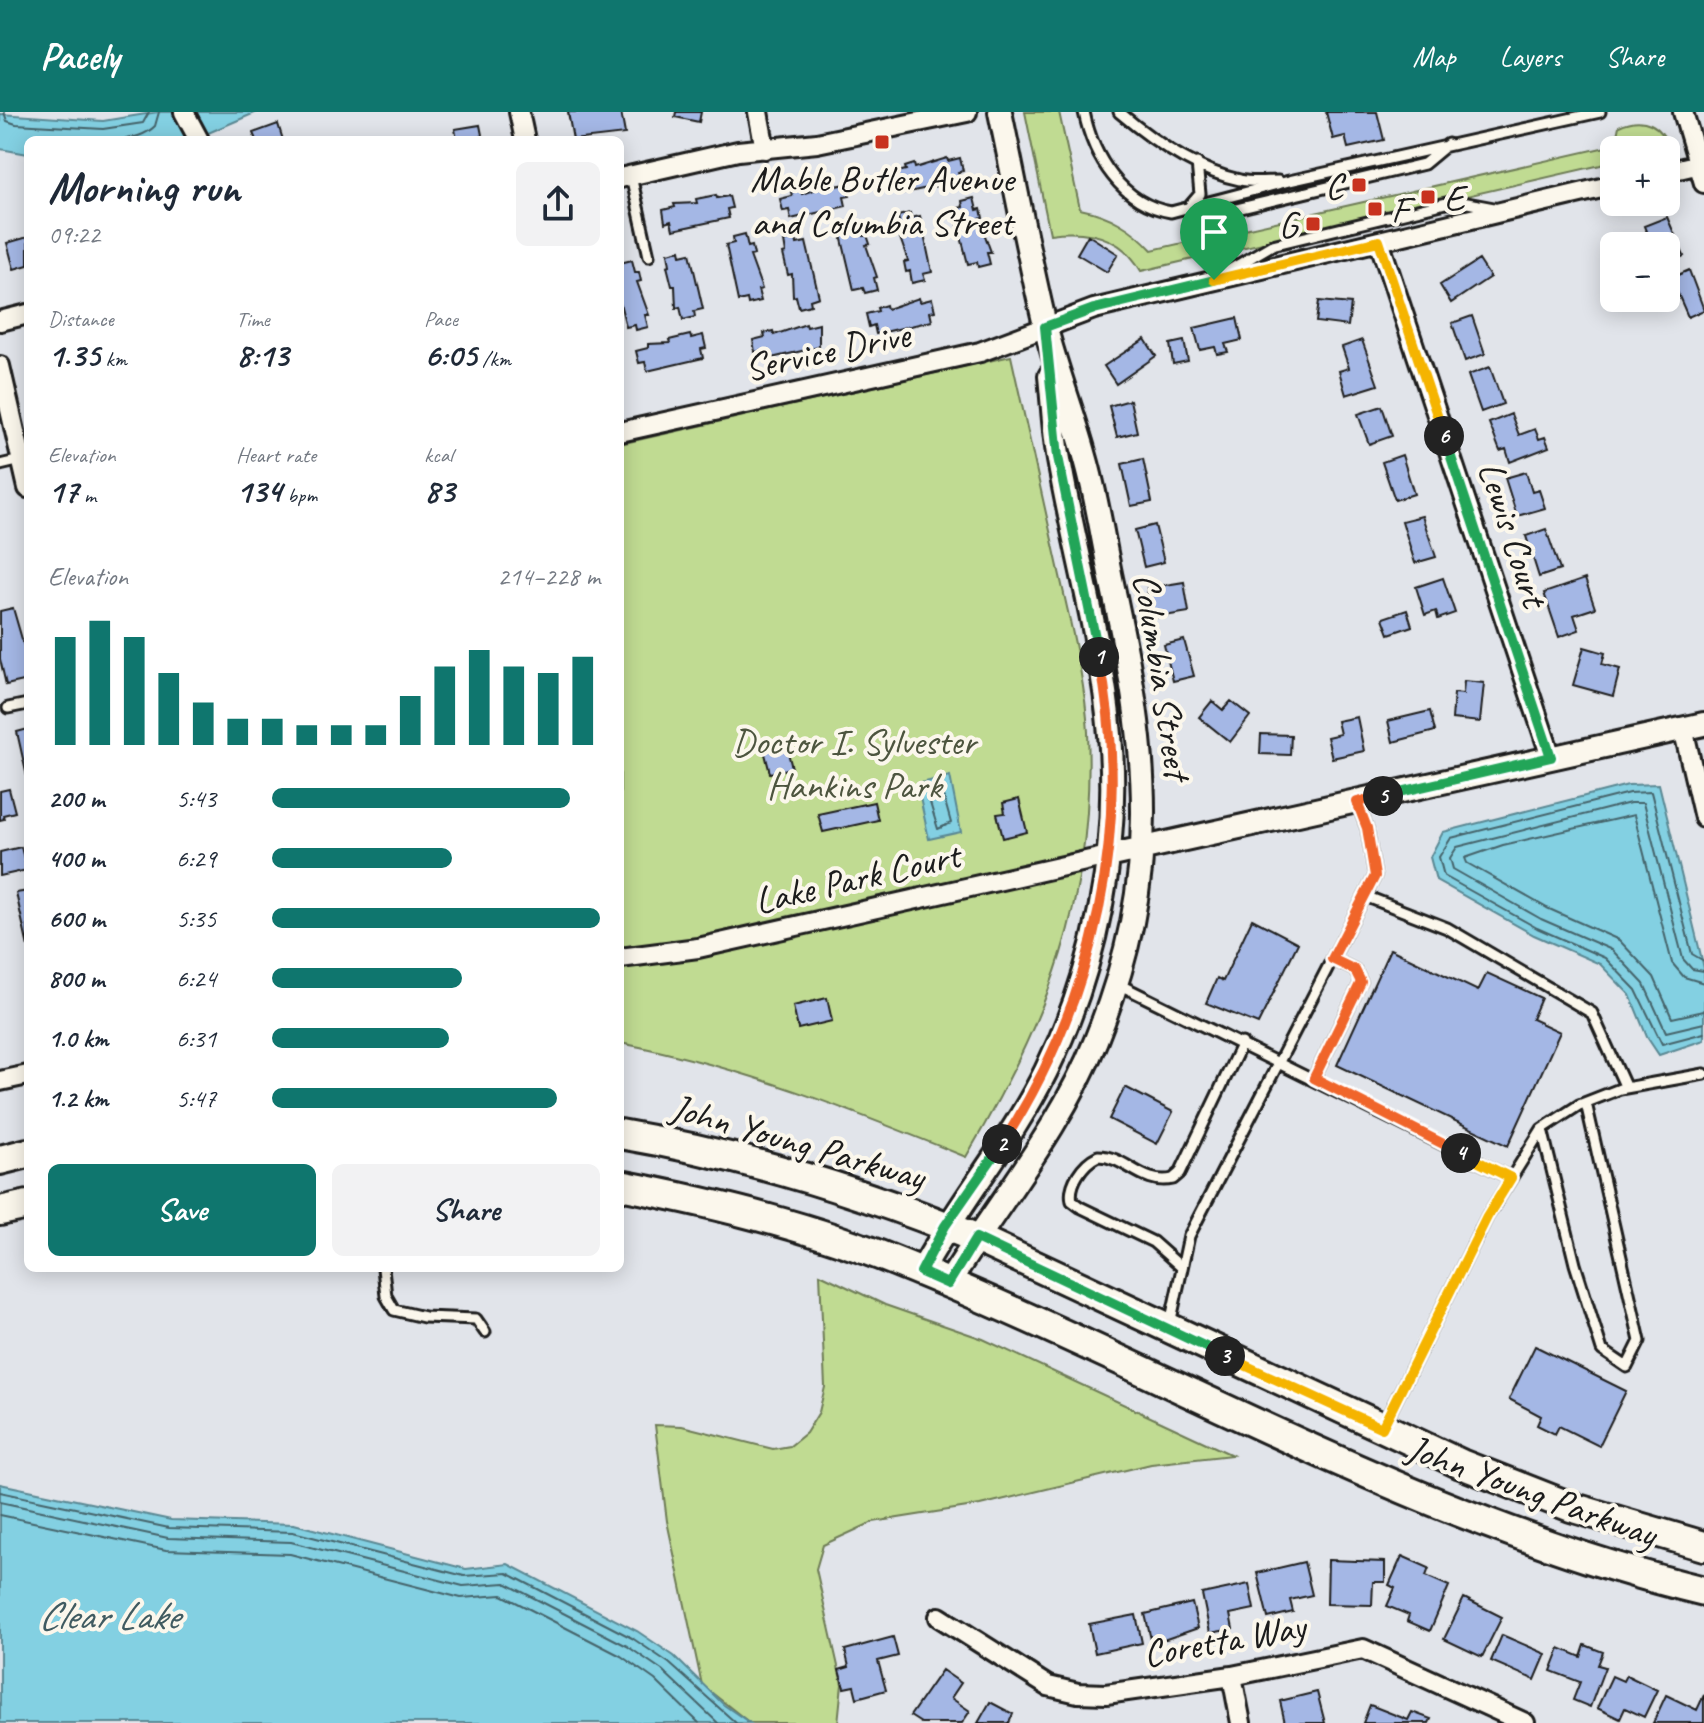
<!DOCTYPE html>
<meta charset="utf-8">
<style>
:root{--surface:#fff;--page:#f2f2f3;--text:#1f2937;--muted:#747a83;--accent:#0f766e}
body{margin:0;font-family:Caveat,sans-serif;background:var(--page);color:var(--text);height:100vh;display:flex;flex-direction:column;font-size:30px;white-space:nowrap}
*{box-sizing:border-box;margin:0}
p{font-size:26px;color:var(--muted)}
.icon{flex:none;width:44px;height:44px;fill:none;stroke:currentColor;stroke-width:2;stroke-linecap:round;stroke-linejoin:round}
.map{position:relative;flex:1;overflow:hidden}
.panel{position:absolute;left:24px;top:24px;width:600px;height:1136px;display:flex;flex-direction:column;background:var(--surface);border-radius:12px;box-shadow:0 4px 20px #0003}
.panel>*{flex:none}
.fabs{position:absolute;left:1600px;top:24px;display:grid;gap:16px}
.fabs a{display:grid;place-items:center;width:80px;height:80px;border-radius:12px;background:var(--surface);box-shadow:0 4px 20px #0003;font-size:40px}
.pin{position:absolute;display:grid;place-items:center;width:68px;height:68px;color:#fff;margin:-82px -34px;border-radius:50% 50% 50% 0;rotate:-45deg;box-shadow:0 0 8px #0007}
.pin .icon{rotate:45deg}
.km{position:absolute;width:40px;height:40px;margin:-20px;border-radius:50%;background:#222;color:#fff;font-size:22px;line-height:40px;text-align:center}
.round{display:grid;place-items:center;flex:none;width:84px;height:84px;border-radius:12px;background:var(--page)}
.head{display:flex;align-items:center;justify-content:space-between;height:136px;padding:0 24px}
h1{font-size:44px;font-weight:800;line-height:60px}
.figures{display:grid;grid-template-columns:repeat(3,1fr);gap:12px;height:136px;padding:8px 24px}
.figures div{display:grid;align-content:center}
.figures b{font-size:34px;font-weight:800}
.figures small{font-size:22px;font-weight:400}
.figures p{font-size:22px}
.chart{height:224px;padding:16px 24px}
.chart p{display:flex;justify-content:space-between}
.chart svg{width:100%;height:144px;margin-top:8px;stroke:var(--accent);stroke-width:6}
.cta{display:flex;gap:16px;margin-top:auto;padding:16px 24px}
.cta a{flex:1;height:92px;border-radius:12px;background:var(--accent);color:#fff;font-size:32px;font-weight:800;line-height:92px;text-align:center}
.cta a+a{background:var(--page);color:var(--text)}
ul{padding:0 24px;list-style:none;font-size:26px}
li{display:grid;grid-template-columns:128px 96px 1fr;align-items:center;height:60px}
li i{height:20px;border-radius:10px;background:var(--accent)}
header{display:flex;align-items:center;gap:48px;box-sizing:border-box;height:112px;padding:0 40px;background:var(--accent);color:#fff}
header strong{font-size:38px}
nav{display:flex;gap:44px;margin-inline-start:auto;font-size:28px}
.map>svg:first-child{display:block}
.green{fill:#c0db92;stroke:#6e7c57;stroke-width:2}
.water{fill:#83d0e2;stroke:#5a8893;stroke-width:2}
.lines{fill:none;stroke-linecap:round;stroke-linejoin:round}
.shore{stroke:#45646b;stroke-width:2}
.building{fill:#a4b7e5;stroke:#1c1c1c;stroke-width:2}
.service-casing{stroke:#1c1c1c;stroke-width:15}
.minor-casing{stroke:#1c1c1c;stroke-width:24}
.tertiary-casing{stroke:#1c1c1c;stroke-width:28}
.primary-casing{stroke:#1c1c1c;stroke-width:34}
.service{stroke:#fbf7ec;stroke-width:9}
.minor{stroke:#fbf7ec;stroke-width:18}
.tertiary{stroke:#fbf7ec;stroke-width:22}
.primary{stroke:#fbf7ec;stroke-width:28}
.split-1-casing{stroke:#fff;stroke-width:16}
.split-2-casing{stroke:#fff;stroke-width:16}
.split-3-casing{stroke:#fff;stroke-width:16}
.split-4-casing{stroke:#fff;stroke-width:16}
.split-5-casing{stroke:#fff;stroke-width:16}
.split-6-casing{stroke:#fff;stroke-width:16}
.split-7-casing{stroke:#fff;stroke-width:16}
.split-1{stroke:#22a559;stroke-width:10}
.split-2{stroke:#f0652b;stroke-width:10}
.split-3{stroke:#22a559;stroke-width:10}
.split-4{stroke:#f5b400;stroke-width:10}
.split-5{stroke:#f0652b;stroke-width:10}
.split-6{stroke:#22a559;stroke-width:10}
.split-7{stroke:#f5b400;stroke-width:10}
.poi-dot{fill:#c8321e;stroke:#fbf7ec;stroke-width:3}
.labels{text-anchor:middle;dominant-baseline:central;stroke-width:8;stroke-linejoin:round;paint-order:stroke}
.poi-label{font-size:38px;fill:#1c1c1c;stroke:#fbf7ec;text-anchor:end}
.street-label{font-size:38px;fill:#1c1c1c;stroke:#fbf7ec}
.park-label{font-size:38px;fill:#4d553f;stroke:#fbf7ec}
.water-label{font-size:40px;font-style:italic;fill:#405b61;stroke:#fbf7ec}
</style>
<header>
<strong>Pacely</strong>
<nav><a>Map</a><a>Layers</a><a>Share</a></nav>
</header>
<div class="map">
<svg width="1704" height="1611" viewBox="0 0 1704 1611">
<rect width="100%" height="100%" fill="#e1e4ea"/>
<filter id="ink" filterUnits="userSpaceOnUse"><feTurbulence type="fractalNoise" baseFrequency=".0125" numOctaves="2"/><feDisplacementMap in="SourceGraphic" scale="16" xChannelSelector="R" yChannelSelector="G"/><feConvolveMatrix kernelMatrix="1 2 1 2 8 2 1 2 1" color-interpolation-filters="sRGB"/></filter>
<g filter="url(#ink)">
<path class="green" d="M1025,0H1059L1080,97C1110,103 1132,116 1152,138L1615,33L1619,14C1644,3 1661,12 1670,37L1614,38V50L1141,159C1122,124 1088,117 1050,122Z
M1011,244C1027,318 1044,391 1060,464C1071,515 1085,567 1088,620C1095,785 1049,905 966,1045C853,999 741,954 620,931V332Z
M820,1162L885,1193L983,1227L1232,1343L1151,1352L980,1393L873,1410L823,1433L816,1457L842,1572L838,1611H750L702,1573L667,1409L655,1313L682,1314L773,1337L790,1334L806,1321L819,1300L825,1275Z"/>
<path class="water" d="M158,0H257L192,28H28V42L0,37V2L103,9Z
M950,664L961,720L929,727L917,672Z
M1659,672L1704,856V928L1659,943L1647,925L1630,883L1600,852L1534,823L1436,768L1430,745L1443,720L1628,673Z
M0,1372L171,1408L294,1412L466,1457L508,1452L637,1519L674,1544L724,1593L750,1611H0Z"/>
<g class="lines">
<path class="shore" d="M4,0L7,9L16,12L103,17L143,11L149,0
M40,28L44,24C75,25 131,38 155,14L159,0
M941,675L951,711L938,717L927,681Z
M1704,849L1692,842L1651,680L1629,681L1451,726L1439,745L1444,764L1537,816L1605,846L1636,878L1662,932L1704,921
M1704,859L1692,857L1683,847L1643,691H1630L1457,735L1450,746L1453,757L1541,807L1612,838L1644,872L1666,920L1704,911
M1704,871L1684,865L1672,851L1634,703L1503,733L1465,746L1467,751L1547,796L1619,828L1654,865L1672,906L1704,899
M0,1380L169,1416L293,1420L464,1464L507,1461L632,1526L669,1551L736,1611
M0,1390L168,1426L291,1430L463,1474L505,1471L627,1534L662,1558L718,1611
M0,1403L166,1438L290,1442L461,1486L502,1483L621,1544L655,1568L699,1611"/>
</g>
<path class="building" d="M568,0H621L625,22L573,28Z
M676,0H701L699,10L675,5Z
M1326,0H1377L1384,28L1348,36L1345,24L1333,27Z
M278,12L283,28H256L253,21Z
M480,13L483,28H457L455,17Z
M947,46L948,49L960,46L963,59L958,60L960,69L904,81L902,72L896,73L893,61L906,58L905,55L914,52L915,56Z
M834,71L835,74L847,72L850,84L844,85L846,94L791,107L789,98L783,99L780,87L792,84L791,80L801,78L802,82Z
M716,83L717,86L729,84L732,96L727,97L729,106L673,118L671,109L665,111L663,98L675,95L674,92L697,91L696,87Z
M974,86L977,98L981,97L983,106L979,107L991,140H987L990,152L978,155L977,150L968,152L954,97L963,95L962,89Z
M910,101L911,106L920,104L932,160L923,162L925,168L912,171L910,159L906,160L904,150L908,149L897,117L900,116L898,104Z
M1667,105L1684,144L1666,152V134H1647L1643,126L1648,124L1644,114Z
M861,111L864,124L867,123L870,132L866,133L877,165L874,166L877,178L865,181L863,176L854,178L841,123L850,120L849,114Z
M745,122L748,135L752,134L754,143L750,144L762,177L758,178L761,189L748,192L747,187L738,189L726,133L734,131L733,125Z
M1088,123L1118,142L1107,160L1077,142Z
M28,125V153L14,157L7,131Z
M796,127L797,132L806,130L819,185L810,188L811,193L799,196L796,184L793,185L792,162L788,163L783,142L786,141L784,129Z
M680,138L681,143L690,141L703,197L694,199L695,205L683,208L680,195L676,196L675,174H672L667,154L670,153L668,141Z
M632,148L635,160H639L641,169L637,170L649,203H645L648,215L636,218L635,213L626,215L620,191V151Z
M1479,148L1490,165L1451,191L1440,173Z
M1689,158L1704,198L1688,205L1671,166Z
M919,186L920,190L932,187L935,199L930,200L932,209L876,222L874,213L869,215L866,202L878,199L877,196L886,193L887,197Z
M1319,189L1351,192L1348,214L1316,210Z
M1472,204L1485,242L1465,249L1452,211Z
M1237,206L1242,228L1225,232L1228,240L1217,242L1215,235L1200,238L1194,216Z
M806,212L807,215L819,212V235L763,248L761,239L755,240L753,228L765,225L764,221L773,219L774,223Z
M690,223L691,226L703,223L706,236L701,237L703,246L647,259L645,250L639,251L636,239L648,236V232L670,231L669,228Z
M1145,227L1156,244L1116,272L1104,254Z
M1362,228L1378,273L1346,283L1339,259L1349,256L1342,235Z
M1184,229L1188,249L1173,252L1170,232Z
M1490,255L1503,292L1481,300L1468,263Z
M1130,288L1137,320L1117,325L1109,294Z
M1382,294L1392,324L1369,332L1358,302Z
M1511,302L1519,323L1535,317L1539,327L1545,325L1549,335L1510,350L1506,337L1500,339L1489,311Z
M1402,343L1414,382L1395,388L1382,350Z
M1143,347L1152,390L1131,394L1122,352Z
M1526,360L1532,380L1539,378L1545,396L1517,404L1505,366Z
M1422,404L1436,445L1415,451L1402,409Z
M1155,413L1164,450L1144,455L1135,418Z
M1546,417L1560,458L1539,465L1526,424Z
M1443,466L1455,501L1438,507L1436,499L1425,503L1416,475Z
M1585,467L1595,496L1574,503L1579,518L1559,525L1544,481Z
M1184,470L1189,500L1152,506L1147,476Z
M13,496L28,548V568L6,573L0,547V499Z
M1407,498L1412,514L1389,522L1383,506Z
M1184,528L1194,564L1173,569L1164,533Z
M1584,535L1605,541L1602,552L1620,557L1613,584L1573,573Z
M1464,569L1484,571L1480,610L1452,607L1454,581L1463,582Z
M1212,589L1223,598L1231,589L1250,604L1230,630L1199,605Z
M1430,599L1435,619L1393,630L1388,609Z
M1357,605L1364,639L1332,646L1327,625L1340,622L1337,609Z
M28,617V669L17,620Z
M1261,622L1291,623L1290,643L1260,642Z
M785,629L792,656L770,661L763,634Z
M9,677L15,700L3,703L4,707L0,708V679Z
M1019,687L1027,720L1003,726L997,702L1005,701L1003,691Z
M874,690L878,708L823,720L818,702Z
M21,735L27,758L0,764V740Z
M28,779V835L16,781Z
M1252,807L1298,831L1258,912L1206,891L1217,866L1223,869Z
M1390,837L1478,879L1487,861L1541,886L1532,907L1560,920L1508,1034L1337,953Z
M827,886L832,909L798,917L793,894Z
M1125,975L1173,1000L1157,1032L1109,1007Z
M1535,1234L1626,1279L1599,1334L1559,1314L1555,1322L1537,1313L1541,1304L1509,1287Z
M1402,1444L1429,1456L1426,1464L1449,1474L1430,1519L1407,1509L1409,1503L1387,1494L1395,1476L1389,1473Z
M1328,1448L1385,1450V1470H1373L1372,1493L1327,1492Z
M1304,1450L1312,1483L1290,1488L1293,1500L1268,1506L1257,1461Z
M1249,1472L1254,1497L1230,1502L1233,1517L1210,1521L1202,1482Z
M1464,1486L1502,1505L1482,1545L1444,1527Z
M1192,1491L1198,1516L1152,1532L1145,1502Z
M1136,1503L1142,1531L1095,1541L1089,1512Z
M1502,1523L1546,1542L1535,1568L1491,1549Z
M893,1525L898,1544L878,1549L886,1578L857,1586L854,1574L844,1576L839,1558L849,1555L845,1538Z
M1585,1533L1603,1540L1598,1553L1605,1555L1590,1595L1573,1588L1580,1570L1551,1559L1560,1536L1581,1545Z
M942,1558L961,1571L951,1586L970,1599L962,1611H921L910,1604Z
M1626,1563L1657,1578L1644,1605L1625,1596L1620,1607L1597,1596L1612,1564L1623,1569Z
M1317,1580L1325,1611H1285L1280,1589Z
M1666,1583L1697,1598L1704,1583V1611H1653Z
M990,1590L1013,1602L1009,1611H978Z
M1370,1593L1408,1608L1412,1600L1431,1607L1429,1611H1363Z"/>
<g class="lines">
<g class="service-casing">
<path id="service" d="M1084,0C1093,45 1122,92 1171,100L1289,69L1600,0
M1119,0C1153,29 1196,59 1240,68C1251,71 1266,69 1278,69
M631,64L649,144
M1188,96L1200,82L1197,51
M1189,99L1216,102L1424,52L1448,32
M1226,160L1272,133L1446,91L1462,90L1494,96
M0,353L21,348
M8,596L28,592
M1365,784L1447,816L1592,901L1626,976
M1116,871L1511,1066
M1314,966L1361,870L1355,858L1332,847
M1542,1017L1575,1152L1602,1238L1627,1255L1640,1229L1586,991
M1180,1154L1153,1130L1080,1095L1072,1089C1068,1072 1083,1051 1098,1044C1126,1044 1142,1074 1173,1067L1180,1061L1242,931
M383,1156L386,1184L394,1198L424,1205L476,1207L485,1220
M1170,1212L1189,1124L1375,764L1367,716L1357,690
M1384,1312L1487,1105L1542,1017L1579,993L1620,977L1704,962"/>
</g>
<g class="minor-casing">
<path id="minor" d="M184,0L199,28
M519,0L525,28
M758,0L765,37
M1683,0L1704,71
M1666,60L1704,51
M620,66L738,39L817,31L967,0
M1379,129L1551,645
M0,209L28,202
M0,254L28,376
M620,320L980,240L1094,197L1614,73
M1683,616L1704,706
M620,846L698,836L1108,744
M0,969L28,963
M939,1505L1048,1574L1078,1581L1106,1582L1232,1564L1363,1537L1525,1611
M1232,1564L1241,1611"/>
</g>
<g class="tertiary-casing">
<path id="tertiary" d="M1108,744L1704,612
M921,1160C958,1091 1011,1030 1046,959C1096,857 1120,737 1110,623C1102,530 1075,440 1059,348C1054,321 1053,292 1050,264
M948,1172C998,1090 1060,1018 1096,928C1163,762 1149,641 1112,471C1103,429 1097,385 1085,344C1073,300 1056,257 1045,213C1028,142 1015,71 1000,0"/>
</g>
<g class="primary-casing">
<path id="primary" d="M620,1022C743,1043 861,1079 976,1126L1461,1352L1571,1395L1704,1434
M0,1048L28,1041
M620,1073C709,1090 798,1111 882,1144C1154,1251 1419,1411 1704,1479
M0,1099L28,1093"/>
</g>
<use href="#service" class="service"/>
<use href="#minor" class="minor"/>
<use href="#tertiary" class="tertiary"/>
<use href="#primary" class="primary"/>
</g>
</g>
<g class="lines" filter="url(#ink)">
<g class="split-1-casing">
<path id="split-1" d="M1099,545L1058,345L1045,215L1094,197L1214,168"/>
</g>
<g class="split-2-casing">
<path id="split-2" d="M1002,1032C1095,888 1134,716 1099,545"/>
</g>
<g class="split-3-casing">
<path id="split-3" d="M1002,1032L945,1114L921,1160L948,1172L976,1126L1225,1244"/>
</g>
<g class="split-4-casing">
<path id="split-4" d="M1225,1244L1382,1316L1487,1105L1511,1066L1461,1041"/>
</g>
<g class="split-5-casing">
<path id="split-5" d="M1383,684L1357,690L1367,716L1375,764L1332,847L1355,858L1361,870L1314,966L1461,1041"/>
</g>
<g class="split-6-casing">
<path id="split-6" d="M1383,684L1551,645L1444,324"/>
</g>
<g class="split-7-casing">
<path id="split-7" d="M1214,168L1379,129L1444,324"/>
</g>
<use href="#split-1" class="split-1"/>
<use href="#split-2" class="split-2"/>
<use href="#split-3" class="split-3"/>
<use href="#split-4" class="split-4"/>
<use href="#split-5" class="split-5"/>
<use href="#split-6" class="split-6"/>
<use href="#split-7" class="split-7"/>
</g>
<g class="poi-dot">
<rect x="874" y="22" width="16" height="16" rx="4"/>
<rect x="1351" y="65" width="16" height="16" rx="4"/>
<rect x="1420" y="77" width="16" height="16" rx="4"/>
<rect x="1367" y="89" width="16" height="16" rx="4"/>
<rect x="1305" y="104" width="16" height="16" rx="4"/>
</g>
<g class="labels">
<g class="poi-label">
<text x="882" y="66" text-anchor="middle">Mable Butler Avenue<tspan x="882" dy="44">and Columbia Street</tspan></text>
<text x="1343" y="73">C</text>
<text x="1444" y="85" text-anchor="start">E</text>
<text x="1391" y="97" text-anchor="start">F</text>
<text x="1297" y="112">G</text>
</g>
<g class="street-label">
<text transform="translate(827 239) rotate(-12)">Service Drive</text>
<text transform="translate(1513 422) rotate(72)">Lewis Court</text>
<text transform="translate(1162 564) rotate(81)">Columbia Street</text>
<text transform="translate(857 766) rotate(-13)">Lake Park Court</text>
<text transform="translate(798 1030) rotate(16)">John Young Parkway</text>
<text transform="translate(1532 1379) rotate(20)">John Young Parkway</text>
<text transform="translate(1224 1528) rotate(-10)">Coretta Way</text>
</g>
<g class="park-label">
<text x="854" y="629">Doctor I. Sylvester<tspan x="854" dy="44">Hankins Park</tspan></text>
</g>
<g class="water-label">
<text x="108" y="1504">Clear Lake</text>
</g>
</g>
</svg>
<div class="fabs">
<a>+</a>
<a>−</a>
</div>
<div class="pin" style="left:1214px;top:168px;background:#1e9e55"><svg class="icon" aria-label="arrive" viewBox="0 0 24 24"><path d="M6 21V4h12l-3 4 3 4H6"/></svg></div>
<b class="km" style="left:1099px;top:545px">1</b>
<b class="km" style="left:1002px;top:1032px">2</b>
<b class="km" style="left:1225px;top:1244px">3</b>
<b class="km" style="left:1461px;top:1041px">4</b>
<b class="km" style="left:1383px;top:684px">5</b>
<b class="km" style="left:1444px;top:324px">6</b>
<section class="panel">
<div class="head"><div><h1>Morning run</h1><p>09:22</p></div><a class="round"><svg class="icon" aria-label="share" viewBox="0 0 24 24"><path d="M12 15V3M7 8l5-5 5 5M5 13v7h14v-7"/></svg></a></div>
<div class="figures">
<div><p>Distance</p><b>1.35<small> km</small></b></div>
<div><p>Time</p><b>8:13</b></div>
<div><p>Pace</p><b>6:05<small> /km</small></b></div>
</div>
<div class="figures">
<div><p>Elevation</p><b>17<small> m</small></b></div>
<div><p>Heart rate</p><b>134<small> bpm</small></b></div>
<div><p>kcal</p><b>83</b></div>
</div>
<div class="chart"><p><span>Elevation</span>214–228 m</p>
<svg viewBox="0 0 160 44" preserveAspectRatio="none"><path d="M5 44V11M15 44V6M25 44V11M35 44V22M45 44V31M55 44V36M65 44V36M75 44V38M85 44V38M95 44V38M105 44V29M115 44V20M125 44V15M135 44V20M145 44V22M155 44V17"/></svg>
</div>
<ul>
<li><b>200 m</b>5:43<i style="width:91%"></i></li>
<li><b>400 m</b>6:29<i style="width:55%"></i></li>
<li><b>600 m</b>5:35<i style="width:100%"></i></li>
<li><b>800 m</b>6:24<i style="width:58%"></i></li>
<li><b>1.0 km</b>6:31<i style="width:54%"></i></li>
<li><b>1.2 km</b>5:47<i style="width:87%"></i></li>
</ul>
<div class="cta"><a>Save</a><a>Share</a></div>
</section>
</div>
